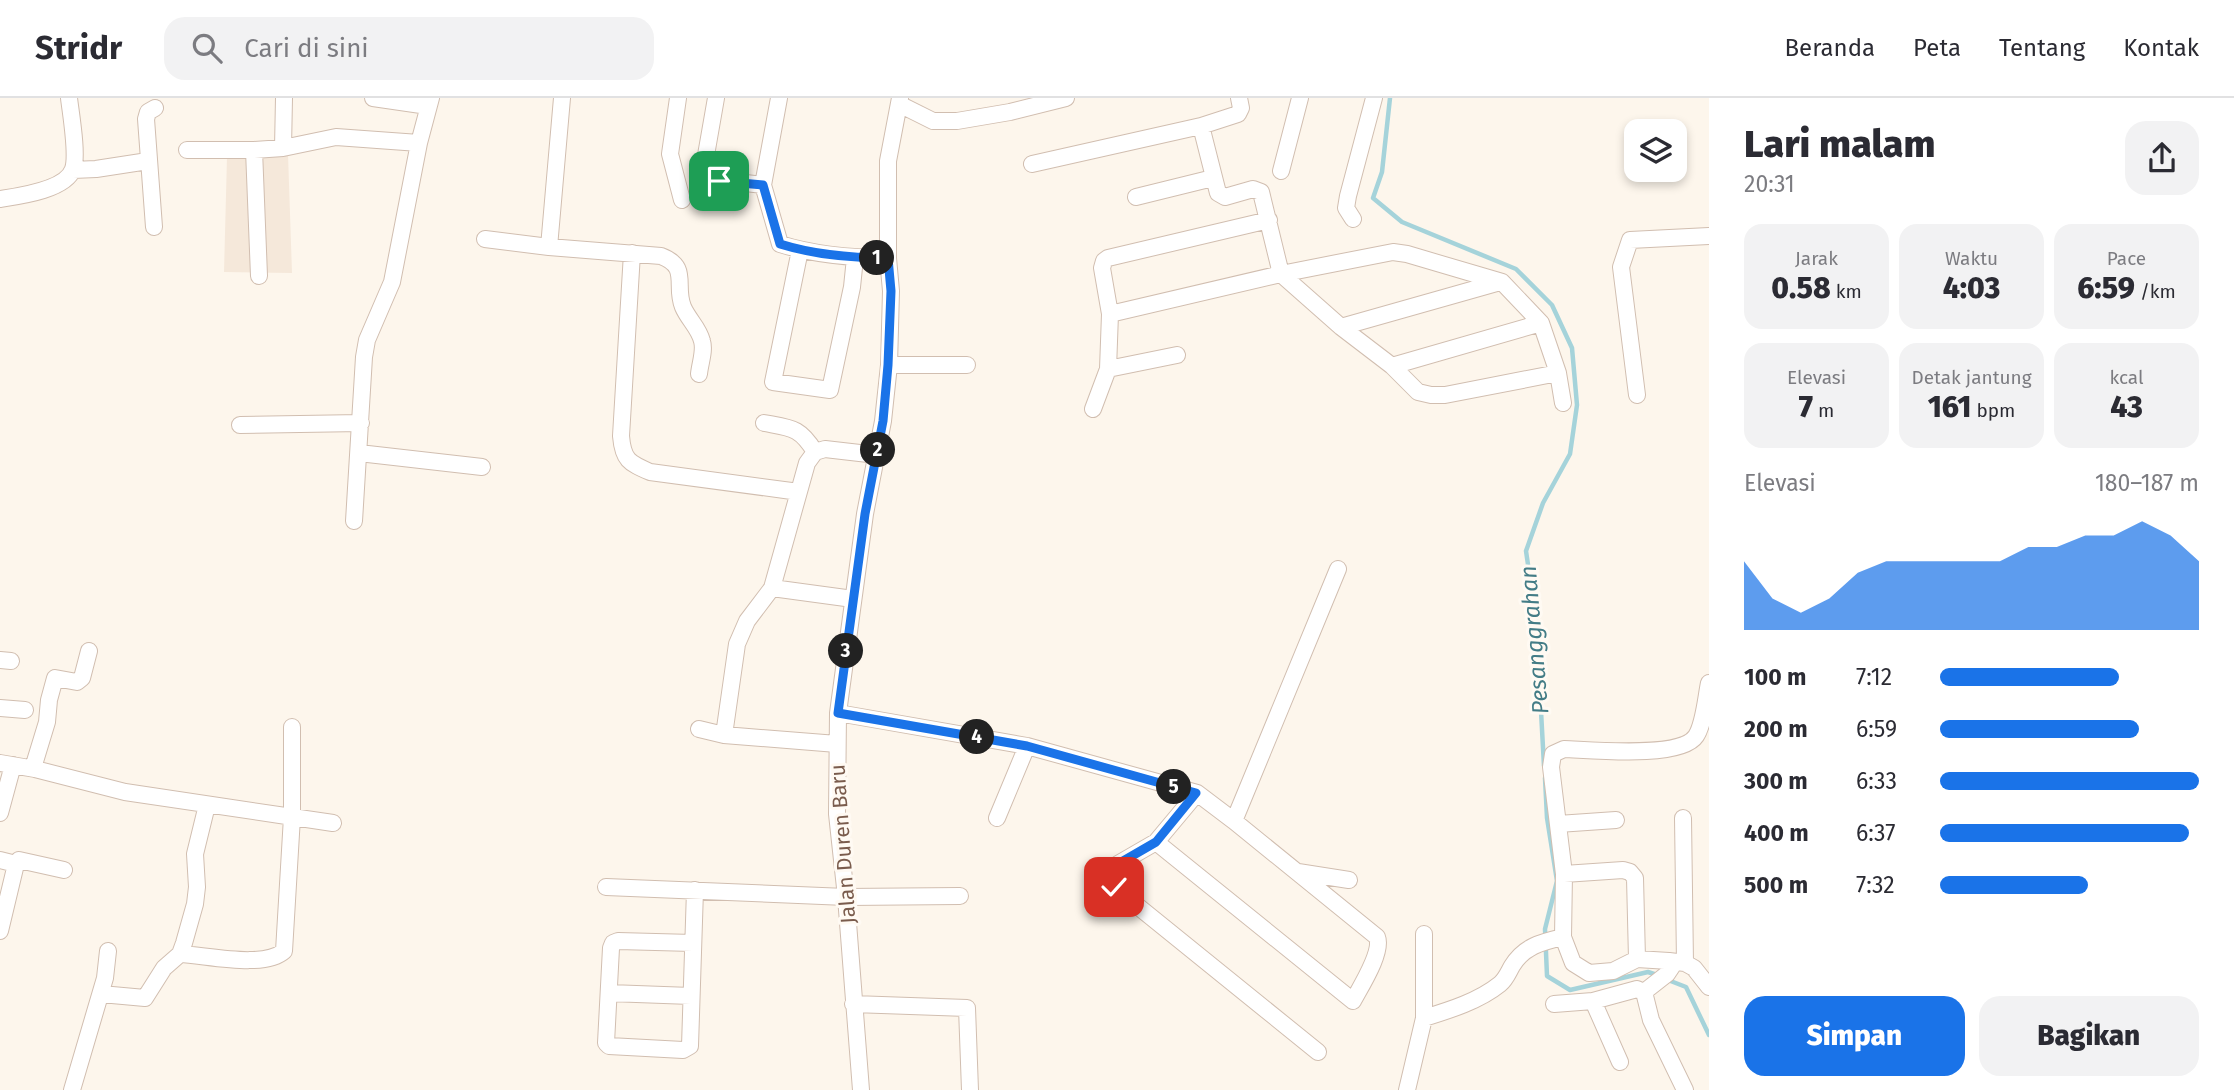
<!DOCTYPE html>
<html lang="id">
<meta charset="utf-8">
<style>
:root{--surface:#fff;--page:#f2f2f3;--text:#2b2b33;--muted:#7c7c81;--line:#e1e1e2;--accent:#1a73e8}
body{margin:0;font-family:"Fira Sans",sans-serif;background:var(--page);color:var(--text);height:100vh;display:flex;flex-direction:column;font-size:26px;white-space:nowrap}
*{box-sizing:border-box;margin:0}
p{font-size:23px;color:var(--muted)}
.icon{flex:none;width:38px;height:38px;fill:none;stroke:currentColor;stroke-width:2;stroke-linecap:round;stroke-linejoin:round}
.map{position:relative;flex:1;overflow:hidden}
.panel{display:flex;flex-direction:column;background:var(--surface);width:525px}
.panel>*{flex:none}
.fabs{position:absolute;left:1624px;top:21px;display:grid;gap:14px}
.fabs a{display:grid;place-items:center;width:63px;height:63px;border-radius:14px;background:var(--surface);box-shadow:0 4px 10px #0003;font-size:35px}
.pin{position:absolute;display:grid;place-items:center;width:60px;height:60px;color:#fff;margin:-30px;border-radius:14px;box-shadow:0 4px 10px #0006}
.km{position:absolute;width:35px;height:35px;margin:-18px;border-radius:50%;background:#222;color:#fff;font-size:19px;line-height:35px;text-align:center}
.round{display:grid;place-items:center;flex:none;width:74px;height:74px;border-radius:21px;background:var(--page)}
.headline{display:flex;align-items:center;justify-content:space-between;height:119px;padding:0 35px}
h1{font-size:38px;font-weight:800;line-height:52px}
.figures{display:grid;grid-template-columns:repeat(3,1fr);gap:10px;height:119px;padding:7px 35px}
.figures div{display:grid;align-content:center;border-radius:18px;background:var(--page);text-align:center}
.figures b{font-size:30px;font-weight:800}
.figures small{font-size:19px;font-weight:400}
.figures p{font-size:19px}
.chart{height:196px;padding:14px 35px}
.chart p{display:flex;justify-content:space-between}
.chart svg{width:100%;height:126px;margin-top:7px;fill:var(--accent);opacity:.7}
.button{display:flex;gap:14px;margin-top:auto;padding:14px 35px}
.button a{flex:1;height:80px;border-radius:21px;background:var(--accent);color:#fff;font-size:28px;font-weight:800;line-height:80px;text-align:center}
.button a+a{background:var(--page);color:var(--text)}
ul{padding:0 35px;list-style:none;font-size:23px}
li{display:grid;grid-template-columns:112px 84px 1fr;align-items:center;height:52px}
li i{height:18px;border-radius:9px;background:var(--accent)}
header{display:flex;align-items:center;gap:42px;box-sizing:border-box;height:98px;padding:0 35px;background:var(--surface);border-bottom:2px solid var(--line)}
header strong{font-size:33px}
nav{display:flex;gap:38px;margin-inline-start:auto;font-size:24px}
.search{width:490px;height:63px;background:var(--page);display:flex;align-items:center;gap:18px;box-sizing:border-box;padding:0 24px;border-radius:21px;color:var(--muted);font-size:26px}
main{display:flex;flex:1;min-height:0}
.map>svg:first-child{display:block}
.residential{fill:#f5e8da}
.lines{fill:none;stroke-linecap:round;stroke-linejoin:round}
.stream{stroke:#a5d3da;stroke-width:4.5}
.minor-casing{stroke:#d1beb0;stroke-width:18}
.minor{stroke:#fff;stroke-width:16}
.route-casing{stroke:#fff;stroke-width:14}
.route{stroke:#1a73e8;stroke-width:9}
.labels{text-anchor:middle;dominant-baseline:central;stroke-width:6;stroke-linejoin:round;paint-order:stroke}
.street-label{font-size:21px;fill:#7a5c4d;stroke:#fffaf3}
.water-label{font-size:23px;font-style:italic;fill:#437c86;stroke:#fffaf3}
</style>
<header>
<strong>Stridr</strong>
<div class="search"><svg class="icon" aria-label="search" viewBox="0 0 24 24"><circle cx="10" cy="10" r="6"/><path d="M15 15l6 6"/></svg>Cari di sini</div>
<nav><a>Beranda</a><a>Peta</a><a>Tentang</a><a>Kontak</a></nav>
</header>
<main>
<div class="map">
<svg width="1709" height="992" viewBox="0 0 1709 992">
<rect width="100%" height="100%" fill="#fdf6ec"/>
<path class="residential" d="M288,56L292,175L224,174L227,59Z"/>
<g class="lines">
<path class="stream" d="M1390,0L1382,74L1373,100L1402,124L1516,171L1552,207L1572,250L1577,307L1570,356L1543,405L1526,453L1536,521L1544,668
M1545,680L1547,720L1557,783L1545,831L1547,878L1570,892L1648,874L1657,877
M1668,882L1686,889L1709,937"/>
<g class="minor-casing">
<path id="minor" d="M373,0L428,8
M678,0L670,56L682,102
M716,0L702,80L763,87L780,146C815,157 852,160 888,160
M899,6L933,23H957L1010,14L1066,0
M1201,28L1218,95L1225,99L1253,91L1261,94L1281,176L1341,229L1392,268L1418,294L1431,297H1445L1558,275
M283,50L284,0
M187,52H254L283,50L336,39L419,45
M254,52L259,178
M1032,66L1201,28L1238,16L1241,10L1239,0
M73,72L96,71L148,63
M1281,73L1300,0
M763,87L779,0
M1136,99L1213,80
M0,101C20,98 66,92 73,71C78,57 71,17 69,0
M1353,121L1346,110L1348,98L1374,0
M154,129L146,21L148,14L155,10
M485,141L549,149L661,158C690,169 674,187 683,209C688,221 699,230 702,243C705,253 700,265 699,276
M549,149L562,0
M800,152L773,284L830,292L852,189L855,160
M632,155L621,338C623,362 629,365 650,374L799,394
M1110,216L1102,170L1104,163L1108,160L1269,122
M1341,229L1500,184
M889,267H967
M1392,268L1541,225
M1108,271L1177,257
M1637,297L1621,169L1630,142L1709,138
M1093,311L1108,271L1110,216L1281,176L1393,154L1407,156L1502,184L1541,225L1558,275L1563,305
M764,325C791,330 800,329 815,354
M240,327L361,325
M359,355L482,369
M354,423L364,259L367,242L392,184L419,45L431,0
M772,490L853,501
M0,562L11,563
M0,610L25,612
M838,615L1027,648L1197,695L1234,723L1377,839C1383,854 1361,888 1353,903L1156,744
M699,631L724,637L837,646
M724,637L737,546L747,523L772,490L807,365L815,354L825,351L877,357
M0,665L35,671L125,694L333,725
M33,670L47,624L49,602L55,580L77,584L82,580L89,553
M1197,695L1156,744L1118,766L1113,776L1114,789L1318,954
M0,715L13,667
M997,720L1027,648
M1683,720L1685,865
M1234,723L1338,471
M1558,726L1616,722
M0,762L16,766L19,762L64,772
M1298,774L1349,782
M1564,776L1623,772L1630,774L1635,780L1637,861
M606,789L846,799L960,798
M0,833L16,766
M1424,836V920
M1563,839L1564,776L1551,669L1553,656L1564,651C1592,652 1681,661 1696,638C1704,626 1706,599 1709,585
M693,845L618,843L613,845L611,850L606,945L609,948L683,952L690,948L695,792
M180,856C206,857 264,871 284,853L292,719V629
M1644,894L1651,922L1685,992
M609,895L691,898
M101,896L145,900L164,870L180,856L184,845L195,806L197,789L195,756L207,707
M1593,903L1620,964
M853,906L967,910L970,992
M1554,906L1593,903L1637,891L1644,894L1667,876L1675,864
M72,992L105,880L108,853
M861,992L846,799L837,716L838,615L865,416L883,323L889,267L891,193L888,160V63L900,0
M1407,992L1424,920C1450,912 1479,903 1500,886C1506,881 1508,875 1512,868C1524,848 1542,844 1563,839L1573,865L1589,875L1613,873L1637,861L1669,863L1685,865L1694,870L1709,889"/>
</g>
<use href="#minor" class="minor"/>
</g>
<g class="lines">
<g class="route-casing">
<path id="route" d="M719,83L763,87L780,146C815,157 852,160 888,160L891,193L888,267L883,323L865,416L838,615L1027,648L1196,695L1156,744L1118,766L1113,776L1114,789"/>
</g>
<use href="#route" class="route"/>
</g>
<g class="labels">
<g class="street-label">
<text transform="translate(843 746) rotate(-94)">Jalan Duren Baru</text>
</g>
<g class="water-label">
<text transform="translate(1534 542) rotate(-95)">Pesanggrahan</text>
</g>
</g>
</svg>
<div class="fabs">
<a><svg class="icon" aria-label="layers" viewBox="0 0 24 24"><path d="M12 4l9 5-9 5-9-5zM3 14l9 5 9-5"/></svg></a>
</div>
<div class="pin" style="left:719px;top:83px;background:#1e9e55"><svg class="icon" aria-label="arrive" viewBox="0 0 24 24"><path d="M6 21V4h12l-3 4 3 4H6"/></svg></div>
<div class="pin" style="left:1114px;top:789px;background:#d93025"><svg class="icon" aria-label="check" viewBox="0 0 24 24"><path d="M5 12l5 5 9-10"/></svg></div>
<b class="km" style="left:877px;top:160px">1</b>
<b class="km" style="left:878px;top:352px">2</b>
<b class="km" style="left:846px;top:553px">3</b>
<b class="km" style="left:977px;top:639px">4</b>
<b class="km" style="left:1174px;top:689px">5</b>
</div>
<section class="panel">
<div class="headline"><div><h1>Lari malam</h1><p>20:31</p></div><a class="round"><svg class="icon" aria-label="share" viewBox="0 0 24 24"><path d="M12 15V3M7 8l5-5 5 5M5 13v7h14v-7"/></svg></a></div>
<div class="figures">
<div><p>Jarak</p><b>0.58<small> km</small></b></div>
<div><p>Waktu</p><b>4:03</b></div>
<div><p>Pace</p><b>6:59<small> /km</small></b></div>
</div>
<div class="figures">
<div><p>Elevasi</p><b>7<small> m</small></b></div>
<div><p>Detak jantung</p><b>161<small> bpm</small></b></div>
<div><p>kcal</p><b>43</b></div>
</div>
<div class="chart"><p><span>Elevasi</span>180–187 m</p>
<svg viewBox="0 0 160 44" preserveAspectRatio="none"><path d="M0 44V20L10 33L20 38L30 33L40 24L50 20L60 20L70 20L80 20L90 20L100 15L110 15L120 11L130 11L140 6L150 11L160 20V44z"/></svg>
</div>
<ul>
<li><b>100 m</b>7:12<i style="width:69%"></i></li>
<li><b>200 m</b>6:59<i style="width:77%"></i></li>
<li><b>300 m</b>6:33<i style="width:100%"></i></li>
<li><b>400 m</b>6:37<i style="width:96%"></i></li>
<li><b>500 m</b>7:32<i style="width:57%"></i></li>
</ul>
<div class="button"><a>Simpan</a><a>Bagikan</a></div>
</section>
</main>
